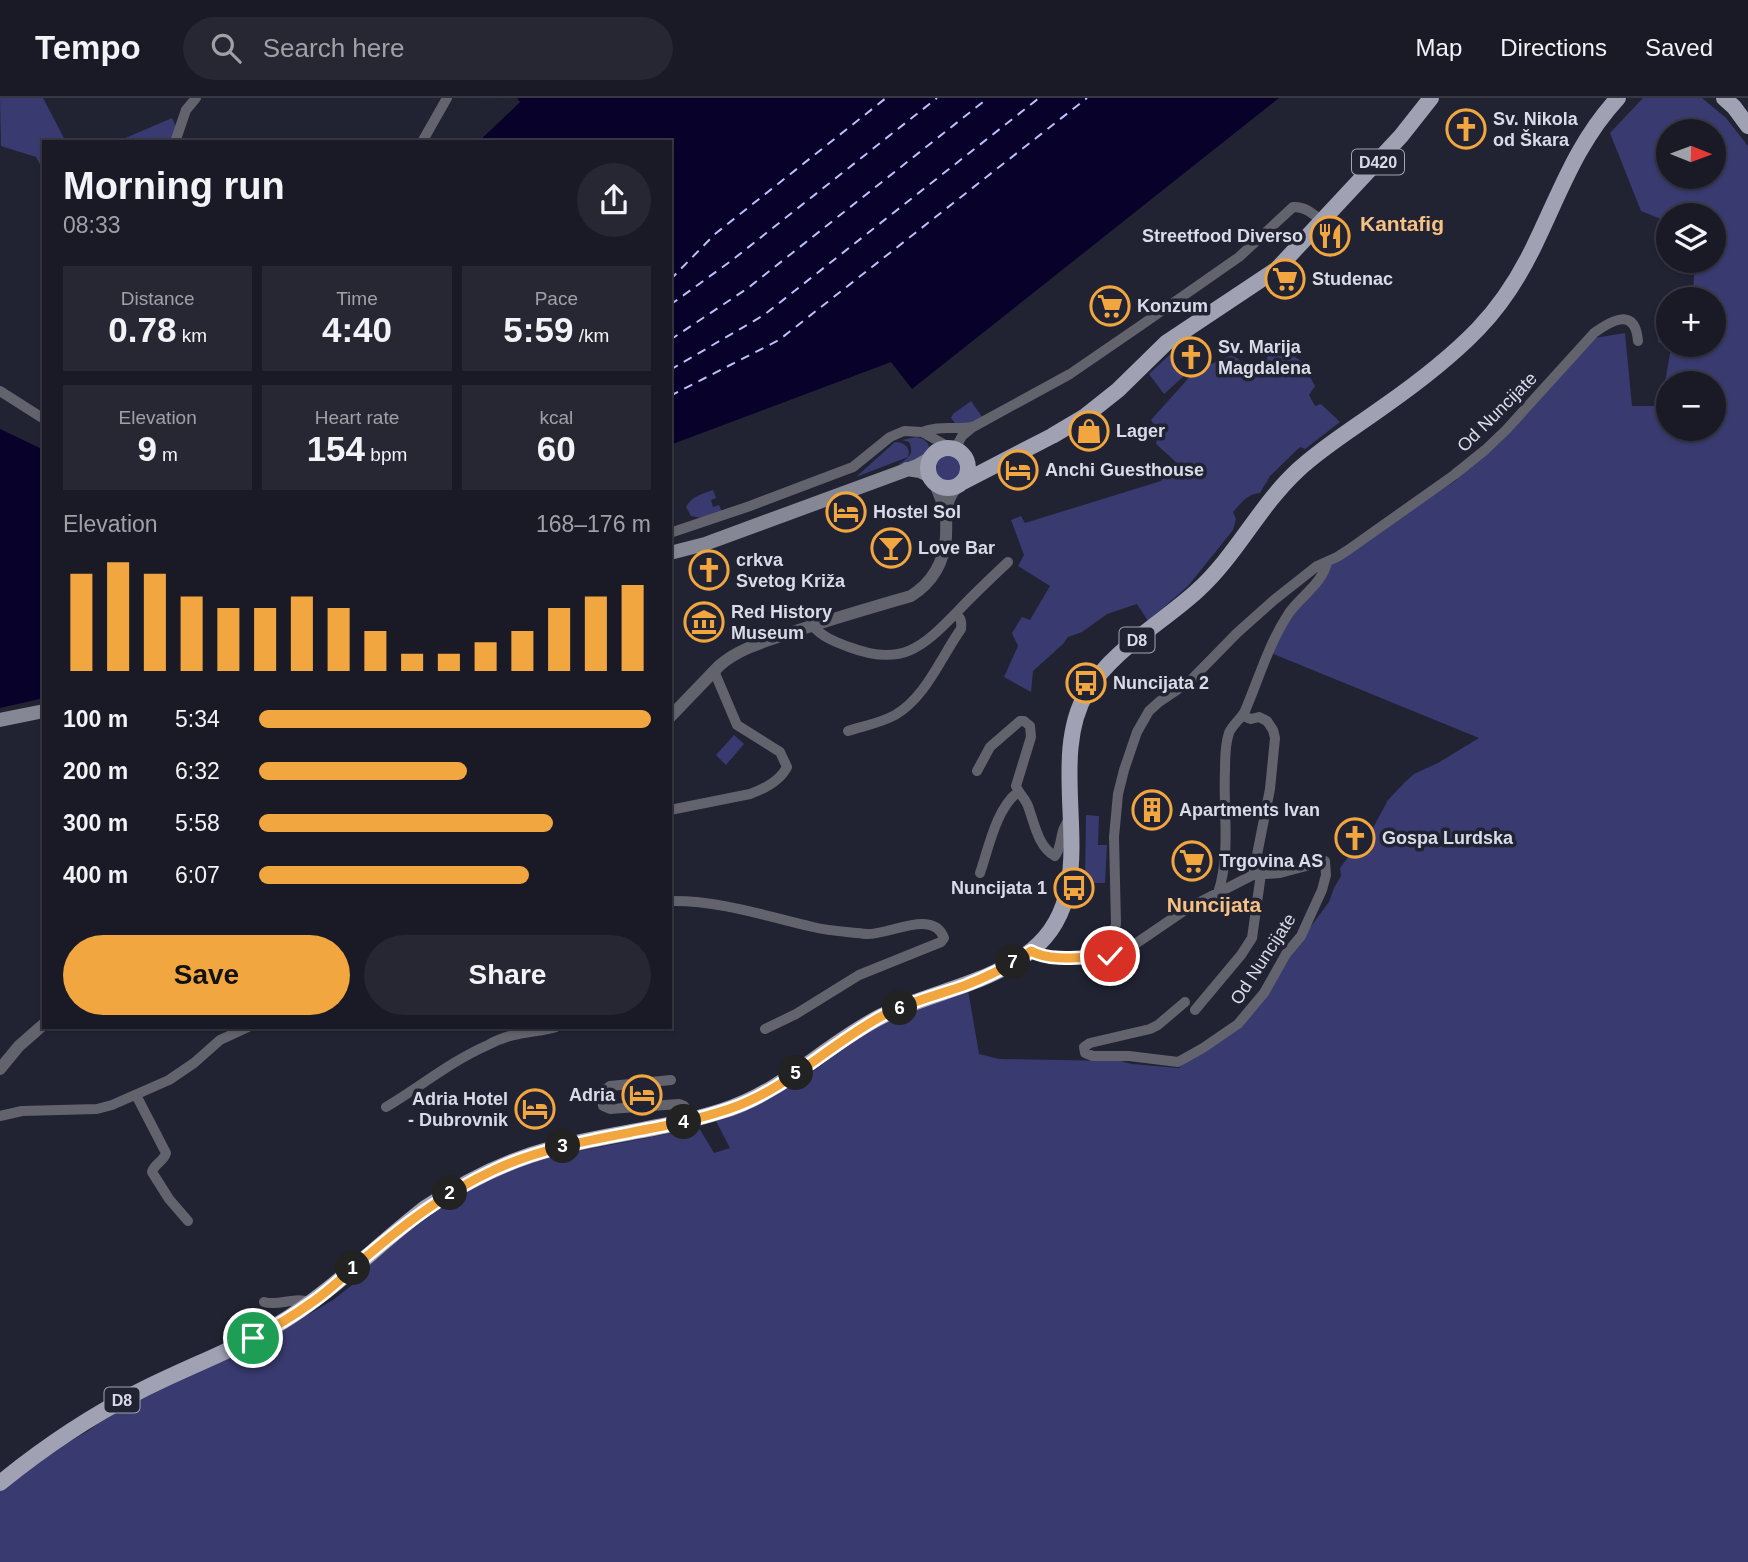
<!DOCTYPE html>
<meta charset="utf-8">
<style>
:root{--surface:#191a26;--page:#262732;--text:#f1f3f6;--muted:#9fa1a7;--line:#373843;--accent:#f1a640}
body{margin:0;font-family:Arial,sans-serif;background:var(--page);color:var(--text);height:100vh;display:flex;flex-direction:column;font-size:26px;white-space:nowrap}
*{box-sizing:border-box;margin:0}
p{font-size:23px;color:var(--muted)}
.icon{flex:none;width:38px;height:38px;fill:none;stroke:currentColor;stroke-width:2;stroke-linecap:round;stroke-linejoin:round}
.map{position:relative;flex:1;overflow:hidden}
.side{position:absolute;left:42px;top:42px;width:630px;height:889px;display:flex;flex-direction:column;background:var(--surface);border-radius:0px;box-shadow:0 2px 5px #0004,0 0 0 2px var(--line)}
.side>*{flex:none}
.needle{width:46px;rotate:91deg}
.tools{position:absolute;left:1656px;top:21px;display:grid;gap:14px}
.tools a{display:grid;place-items:center;width:70px;height:70px;border-radius:50%;background:var(--surface);box-shadow:0 2px 5px #0004,0 0 0 2px var(--line);font-size:35px}
.pin{position:absolute;display:grid;place-items:center;width:60px;height:60px;color:#fff;margin:-30px;border:4px solid #fff;border-radius:50%;box-shadow:0 2px 7px #0007}
.km{position:absolute;width:35px;height:35px;margin:-18px;border-radius:50%;background:#222;color:#fff;font-size:19px;line-height:35px;text-align:center}
.round{display:grid;place-items:center;flex:none;width:74px;height:74px;border-radius:37px;background:var(--page)}
.overview{display:flex;align-items:center;justify-content:space-between;height:119px;padding:0 21px}
h1{font-size:38px;font-weight:700;line-height:52px}
.figures{display:grid;grid-template-columns:repeat(3,1fr);gap:10px;height:119px;padding:7px 21px}
.figures div{display:grid;align-content:center;border-radius:0px;background:var(--page);text-align:center}
.figures b{font-size:35px;font-weight:700}
.figures small{font-size:19px;font-weight:400}
.figures p{font-size:19px}
.chart{height:196px;padding:14px 21px}
.chart p{display:flex;justify-content:space-between}
.chart svg{width:100%;height:126px;margin-top:7px;stroke:var(--accent);stroke-width:6}
.button{display:flex;gap:14px;margin-top:auto;padding:14px 21px}
.button a{flex:1;height:80px;border-radius:42px;background:var(--accent);color:#111;font-size:28px;font-weight:700;line-height:80px;text-align:center}
.button a+a{background:var(--page);color:var(--text)}
ul{padding:0 21px;list-style:none;font-size:23px}
li{display:grid;grid-template-columns:112px 84px 1fr;align-items:center;height:52px}
li i{height:18px;border-radius:9px;background:var(--accent)}
header{display:flex;align-items:center;gap:42px;box-sizing:border-box;height:98px;padding:0 35px;background:var(--surface);border-bottom:2px solid var(--line)}
header strong{font-size:33px}
nav{display:flex;gap:38px;margin-inline-start:auto;font-size:24px}
.search{width:490px;height:63px;background:var(--page);display:flex;align-items:center;gap:18px;box-sizing:border-box;padding:0 24px;border-radius:38px;color:var(--muted);font-size:26px}
.map>svg:first-child{display:block}
.green{fill:#393a6f;fill-rule:evenodd}
.water{fill:#08012a}
.pier{fill:#212333}
.lines{fill:none;stroke-linecap:round;stroke-linejoin:round}
.ferry{stroke:#bbc0f8;stroke-width:2;stroke-dasharray:9 7;stroke-linecap:butt}
.minor{stroke:#62636c;stroke-width:10}
.tertiary{stroke:#62636c;stroke-width:12}
.secondary{stroke:#858794;stroke-width:14}
.primary{stroke:#a0a2b4;stroke-width:16}
.route-casing{stroke:#fff;stroke-width:14}
.route{stroke:#f1a640;stroke-width:9}
.labels{text-anchor:middle;dominant-baseline:central;stroke-width:7;stroke-linejoin:round;paint-order:stroke}
.shield{fill:#212333;stroke:#a2a4b0;stroke-width:2}
.shield-label{font-size:16px;font-weight:bold;fill:#d9dbe6}
.poi-label{font-size:18px;font-weight:bold;fill:#d9dbe6;stroke:#212333;text-anchor:start}
.street-label{font-size:18px;fill:#d9dbe6;stroke:#212333}
.quarter-label{font-size:21px;font-weight:bold;fill:#f6c183;stroke:#212333}
</style>
<header>
<strong>Tempo</strong>
<div class="search"><svg class="icon" aria-label="search" viewBox="0 0 24 24"><circle cx="10" cy="10" r="6"/><path d="M15 15l6 6"/></svg>Search here</div>
<nav><a>Map</a><a>Directions</a><a>Saved</a></nav>
</header>
<div class="map">
<svg width="1748" height="1464" viewBox="0 0 1748 1464">
<rect width="100%" height="100%" fill="#212333"/>
<path class="green" d="M0,0H43L66,44H44V74L36,59L1,48Z
M1643,0H1702L1726,20L1748,48V1464H0V1393L43,1359L88,1333L122,1309L256,1247L333,1202L356,1184L365,1171L434,1112L467,1092L516,1070L552,1058L699,1030L714,1055L730,1050L716,1023L749,1010L806,979L848,946L874,928L968,892L979,956L999,961L1121,963L1132,966L1179,970L1188,962L1225,940L1289,858L1329,804L1334,790L1341,778L1340,770L1352,754L1361,752L1388,702L1405,684L1414,676L1438,665L1479,640L1271,555L1283,532L1295,514L1333,464L1413,410L1455,383L1520,323L1595,240L1625,235L1632,308H1661L1671,250L1658,244L1660,214L1668,210V247H1713V201H1684L1693,196L1695,163H1713V117H1668V124L1641,113L1610,35ZM1668,33H1713V79H1668ZM1668,285H1713V331H1668Z
M172,20L183,44H116Z
M1274,243L1302,264L1315,288L1309,297L1315,308L1321,306L1340,324L1305,351L1300,349L1270,378L1260,395C1247,396 1242,404 1233,414L1236,421L1233,432L1188,488L1148,523L1137,506L1107,516L1082,534L1068,539L1063,546L1033,573L1031,594L1004,579L1018,548L1012,535L1022,519L1030,522L1050,488L1018,468L1024,457L1011,422L1021,418L1025,425L1161,383L1177,365L1156,346L1158,333L1151,322L1195,273L1232,257L1260,276Z
M1178,249L1194,269L1164,296L1149,276Z
M971,303L983,320L969,325H955L951,320L953,316Z
M916,339C927,341 932,347 928,358L900,369L899,366C908,360 915,356 909,344L902,342Z
M895,344C904,344 911,349 908,359L856,379Z
M936 370a13 13 0 1 1 26 0a13 13 0 1 1-26 0Z
M713,392L716,400L711,402L713,409L719,407L722,414L702,420L691,418L686,409C692,398 702,396 713,392Z
M734,637L744,646L726,667L716,657Z
M1086,717L1099,718L1098,747H1107L1105,785H1085Z"/>
<path class="water" d="M517,0H1279L912,291L891,264L670,347V44H478L520,4Z
M0,331L44,352V600L0,610Z"/>
<path class="pier" d="M493,0H507L509,4L508,6L495,17L492,16L486,8Z
M513,0H517L520,4L478,44H474L475,40L515,3Z"/>
<g class="lines">
<path class="ferry" d="M670,182L715,136L886,0
M670,207L731,163L937,0
M670,242L748,190L988,0
M670,272L764,217L1039,0
M670,298L779,242L1087,0"/>
<path class="minor" d="M175,44L186,12L196,0
M422,44L447,0
M0,293L44,321
M922,334C938,327 956,332 972,329
M955,351L962,338L973,329L1070,276L1140,228L1239,159L1293,109C1305,108 1313,116 1322,123
M670,435L750,408L853,369L890,339L904,333L922,334L949,349
M813,528C822,539 836,544 849,549C902,569 922,550 958,513C974,496 991,480 1008,464
M1243,618L1251,621L1259,619L1267,623L1273,632L1275,640L1270,691L1253,777
M848,633C863,628 881,625 895,617C926,599 941,559 961,531C962,523 961,520 955,516
M977,673L990,649L1020,623H1024L1030,628L1031,639L1016,688C1019,696 1025,700 1028,708C1034,724 1038,749 1055,758C1063,748 1059,732 1069,722
M670,712L750,696C764,691 780,683 787,669L780,654L737,627L714,573
M980,775C989,749 996,711 1018,694
M1218,795C1231,756 1223,713 1225,672C1225,661 1225,646 1229,635C1232,627 1241,621 1245,613C1259,580 1269,545 1289,515C1301,498 1323,485 1327,464
M670,803C718,802 766,818 813,829C829,833 849,834 866,836C887,838 933,810 944,840L941,844L859,877L796,916L765,931
M1031,853L1044,858L1078,860L1119,857L1188,810L1253,777L1280,775L1325,763L1326,777L1322,792L1301,838L1286,856L1264,895L1238,926L1203,950L1178,964L1129,958H1093L1085,955L1084,949L1090,945L1150,931L1158,927L1185,904
M1101,858C1104,846 1113,838 1116,826L1114,739L1118,696L1124,672L1137,634L1149,613L1159,604L1190,583L1237,535L1274,502L1317,468L1337,459L1348,452L1454,377L1485,352L1506,332L1594,235C1612,222 1635,209 1638,243
M1195,912L1241,857L1252,840L1261,776
M671,982L610,988L601,995L603,1008L610,1011L679,1006L684,1008L693,1022
M136,997L166,1055C164,1063 154,1066 152,1074L169,1101L188,1123
M386,1009C420,989 451,963 488,947C497,942 508,938 519,936C531,933 544,933 556,929
M0,1018L22,1013L97,1011L112,1007L169,982L194,965L220,942L248,929
M264,1204C280,1209 295,1197 311,1205"/>
<path class="tertiary" d="M935,386L945,411
M670,619L719,568C738,551 763,544 787,536C828,522 870,510 911,498C933,484 944,464 946,439C947,420 943,402 958,388
M0,971L19,948L44,926"/>
<path class="secondary" d="M907,371L920,373L930,378
M670,455L705,446L917,368L931,360
M0,622L44,613"/>
<path class="primary" d="M1724,0L1734,9L1748,28
M928 370a20 20 0 1 1 40 0a20 20 0 1 1-40 0Z
M963,384L1052,338L1084,319L1118,292L1166,245L1277,171L1401,38L1431,0
M0,1385C43,1350 89,1319 138,1294C184,1270 233,1253 277,1227C331,1195 375,1149 424,1111C463,1085 505,1063 551,1051C607,1036 666,1031 722,1013C782,995 825,947 880,919C929,894 988,887 1032,852C1109,790 1041,671 1087,594C1112,552 1162,525 1197,493C1236,458 1259,408 1298,372C1324,348 1354,330 1383,309C1416,286 1449,261 1478,231C1502,206 1521,176 1536,144C1561,92 1578,43 1618,0"/>
</g>
<g class="lines">
<g class="route-casing">
<path id="route" d="M253,1240C273,1230 293,1218 311,1205C329,1193 344,1178 360,1164C402,1128 444,1095 494,1072C569,1037 652,1037 729,1011C784,993 830,946 882,918C908,904 938,897 966,887C989,878 1011,867 1031,853C1052,865 1087,858 1110,858"/>
</g>
<use href="#route" class="route"/>
</g>
<defs>
<g id="church-ring" transform="scale(2.0125)"><circle r="9.5" fill="#212333" stroke="#f1a640" stroke-width="1.5"/><path d="M-1.2-6h2.4v3.5h3.3v2.4h-3.3V6h-2.4V-.1h-3.3v-2.4h3.3Z" fill="#f1a640"/></g>
<g id="restaurant-ring" transform="scale(2.0125)"><circle r="9.5" fill="#212333" stroke="#f1a640" stroke-width="1.5"/><path d="M-5-6h1v4h1v-4h1v4h1v-4h1v5L-1.5 .5V6h-2V.5L-5-1ZM5-6V6H3V1.5H1.5Q1.5-4 5-6Z" fill="#f1a640"/></g>
<g id="supermarket-ring" transform="scale(2.0125)"><circle r="9.5" fill="#212333" stroke="#f1a640" stroke-width="1.5"/><path d="M-6-5.5h2.5l.6 2H6L4.5 2H-2.5L-4.4-4H-6ZM-1.5 3.2a1.3 1.3 0 1 0 .1 0ZM3 3.2a1.3 1.3 0 1 0 .1 0Z" fill="#f1a640"/></g>
<g id="shop-ring" transform="scale(2.0125)"><circle r="9.5" fill="#212333" stroke="#f1a640" stroke-width="1.5"/><path d="M-5-2.5h2.3a2.7 3.5 0 0 1 5.4 0H5L5.5 6h-11ZM-1.5-2.5h3a1.5 2.3 0 0 0-3 0Z" fill="#f1a640"/></g>
<g id="hotel-ring" transform="scale(2.0125)"><circle r="9.5" fill="#212333" stroke="#f1a640" stroke-width="1.5"/><path d="M-6-4.5h1.5V1H6V5H4.5V3h-9V5H-6ZM-4 0a1.8 1.8 0 1 1 3.6 0ZM.5 0V-2.5h3Q6-2.5 6 0Z" fill="#f1a640"/></g>
<g id="bar-ring" transform="scale(2.0125)"><circle r="9.5" fill="#212333" stroke="#f1a640" stroke-width="1.5"/><path d="M-6-5H6L.8 .8V4.5H3.5V6h-7V4.5H-.8V.8Z" fill="#f1a640"/></g>
<g id="museum-ring" transform="scale(2.0125)"><circle r="9.5" fill="#212333" stroke="#f1a640" stroke-width="1.5"/><path d="M0-6L6-3V-2H-6V-3ZM-5-1h2V3h-2ZM-1-1h2V3h-2ZM3-1h2V3H3ZM-6 4H6V6H-6Z" fill="#f1a640"/></g>
<g id="bus-ring" transform="scale(2.0125)"><circle r="9.5" fill="#212333" stroke="#f1a640" stroke-width="1.5"/><path d="M-5-6H5V4H4V6H2V4H-2V6H-4V4H-5ZM-3.5-4V0h7V-4ZM-3.5 1.2v1.5H-2V1.2ZM2 1.2v1.5H3.5V1.2Z" fill="#f1a640"/></g>
<g id="building-ring" transform="scale(2.0125)"><circle r="9.5" fill="#212333" stroke="#f1a640" stroke-width="1.5"/><path d="M-4-6H4V6H1V3H-1V6H-4ZM-2.5-4.3h1.7v1.8h-1.7ZM.8-4.3h1.7v1.8H.8ZM-2.5-1h1.7V.8h-1.7ZM.8-1h1.7V.8H.8Z" fill="#f1a640"/></g>
</defs>
<g fill-rule="evenodd">
<use href="#church-ring" x="1466" y="31"/>
<use href="#restaurant-ring" x="1330" y="138"/>
<use href="#supermarket-ring" x="1285" y="181"/>
<use href="#supermarket-ring" x="1110" y="208"/>
<use href="#church-ring" x="1191" y="259"/>
<use href="#shop-ring" x="1089" y="333"/>
<use href="#hotel-ring" x="1018" y="372"/>
<use href="#hotel-ring" x="846" y="414"/>
<use href="#bar-ring" x="891" y="450"/>
<use href="#church-ring" x="709" y="472"/>
<use href="#museum-ring" x="704" y="524"/>
<use href="#bus-ring" x="1086" y="585"/>
<use href="#building-ring" x="1152" y="712"/>
<use href="#church-ring" x="1355" y="740"/>
<use href="#supermarket-ring" x="1192" y="763"/>
<use href="#bus-ring" x="1074" y="790"/>
<use href="#hotel-ring" x="642" y="997"/>
<use href="#hotel-ring" x="535" y="1011"/>
</g>
<g class="labels">
<g class="shield">
<rect x="1352" y="51.5" width="52" height="25" rx="5"/>
<rect x="1119.5" y="529.5" width="35" height="25" rx="5"/>
<rect x="104.5" y="1289.5" width="35" height="25" rx="5"/>
</g>
<g class="shield-label">
<text x="1378" y="64">D420</text>
<text x="1137" y="542">D8</text>
<text x="122" y="1302">D8</text>
</g>
<g class="poi-label">
<text x="1493" y="21">Sv. Nikola<tspan x="1493" dy="21">od Škara</tspan></text>
<text x="1303" y="138" text-anchor="end">Streetfood Diverso</text>
<text x="1312" y="181">Studenac</text>
<text x="1137" y="208">Konzum</text>
<text x="1218" y="249">Sv. Marija<tspan x="1218" dy="21">Magdalena</tspan></text>
<text x="1116" y="333">Lager</text>
<text x="1045" y="372">Anchi Guesthouse</text>
<text x="873" y="414">Hostel Sol</text>
<text x="918" y="450">Love Bar</text>
<text x="736" y="462">crkva<tspan x="736" dy="21">Svetog Križa</tspan></text>
<text x="731" y="514">Red History<tspan x="731" dy="21">Museum</tspan></text>
<text x="1113" y="585">Nuncijata 2</text>
<text x="1179" y="712">Apartments Ivan</text>
<text x="1382" y="740">Gospa Lurdska</text>
<text x="1219" y="763">Trgovina AS</text>
<text x="1047" y="790" text-anchor="end">Nuncijata 1</text>
<text x="615" y="997" text-anchor="end">Adria</text>
<text x="508" y="1001" text-anchor="end">Adria Hotel<tspan x="508" dy="21">- Dubrovnik</tspan></text>
</g>
<g class="street-label">
<text transform="translate(1497 314) rotate(-45)">Od Nuncijate</text>
<text transform="translate(1263 861) rotate(-57)">Od Nuncijate</text>
</g>
<g class="quarter-label">
<text x="1402" y="125">Kantafig</text>
<text x="1214" y="806">Nuncijata</text>
</g>
</g>
</svg>
<div class="tools">
<a><svg class="needle" viewBox="-14 -14 28 28"><path d="M0-13l5 13h-10z" fill="#e53935"/><path d="M0 13l5-13h-10z" fill="#9fa1a7"/></svg></a>
<a><svg class="icon" aria-label="layers" viewBox="0 0 24 24"><path d="M12 4l9 5-9 5-9-5zM3 14l9 5 9-5"/></svg></a>
<a>+</a>
<a>−</a>
</div>
<div class="pin" style="left:253px;top:1240px;background:#1e9e55"><svg class="icon" aria-label="arrive" viewBox="0 0 24 24"><path d="M6 21V4h12l-3 4 3 4H6"/></svg></div>
<div class="pin" style="left:1110px;top:858px;background:#d93025"><svg class="icon" aria-label="check" viewBox="0 0 24 24"><path d="M5 12l5 5 9-10"/></svg></div>
<b class="km" style="left:353px;top:1170px">1</b>
<b class="km" style="left:450px;top:1095px">2</b>
<b class="km" style="left:563px;top:1048px">3</b>
<b class="km" style="left:684px;top:1024px">4</b>
<b class="km" style="left:796px;top:975px">5</b>
<b class="km" style="left:900px;top:910px">6</b>
<b class="km" style="left:1013px;top:864px">7</b>
<section class="side">
<div class="overview"><div><h1>Morning run</h1><p>08:33</p></div><a class="round"><svg class="icon" aria-label="share" viewBox="0 0 24 24"><path d="M12 15V3M7 8l5-5 5 5M5 13v7h14v-7"/></svg></a></div>
<div class="figures">
<div><p>Distance</p><b>0.78<small> km</small></b></div>
<div><p>Time</p><b>4:40</b></div>
<div><p>Pace</p><b>5:59<small> /km</small></b></div>
</div>
<div class="figures">
<div><p>Elevation</p><b>9<small> m</small></b></div>
<div><p>Heart rate</p><b>154<small> bpm</small></b></div>
<div><p>kcal</p><b>60</b></div>
</div>
<div class="chart"><p><span>Elevation</span>168–176 m</p>
<svg viewBox="0 0 160 44" preserveAspectRatio="none"><path d="M5 44V10M15 44V6M25 44V10M35 44V18M45 44V22M55 44V22M65 44V18M75 44V22M85 44V30M95 44V38M105 44V38M115 44V34M125 44V30M135 44V22M145 44V18M155 44V14"/></svg>
</div>
<ul>
<li><b>100 m</b>5:34<i style="width:100%"></i></li>
<li><b>200 m</b>6:32<i style="width:53%"></i></li>
<li><b>300 m</b>5:58<i style="width:75%"></i></li>
<li><b>400 m</b>6:07<i style="width:69%"></i></li>
</ul>
<div class="button"><a>Save</a><a>Share</a></div>
</section>
</div>
